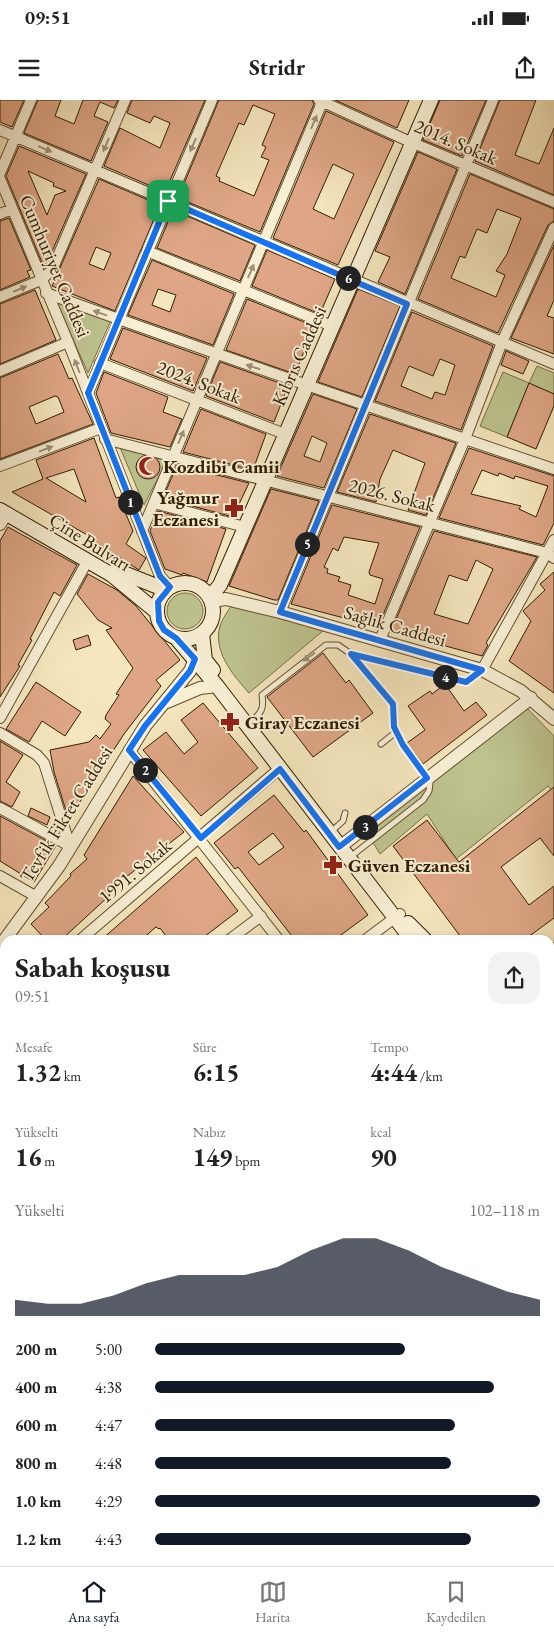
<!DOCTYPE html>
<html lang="tr">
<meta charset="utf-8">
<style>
:root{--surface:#fff;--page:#f2f2f2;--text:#222;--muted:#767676;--line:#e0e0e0;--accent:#111827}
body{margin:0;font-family:"EB Garamond",serif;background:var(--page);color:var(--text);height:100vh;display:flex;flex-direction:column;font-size:19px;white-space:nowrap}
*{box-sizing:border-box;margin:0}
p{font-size:16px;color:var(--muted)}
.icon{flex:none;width:28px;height:28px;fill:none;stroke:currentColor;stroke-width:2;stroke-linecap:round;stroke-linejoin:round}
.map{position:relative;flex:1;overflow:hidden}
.panel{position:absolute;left:0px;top:835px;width:555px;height:631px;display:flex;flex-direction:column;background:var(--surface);border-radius:15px 15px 0 0;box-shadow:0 1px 4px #0004}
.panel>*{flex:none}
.pin{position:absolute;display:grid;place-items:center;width:42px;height:42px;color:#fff;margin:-21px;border-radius:10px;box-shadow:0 2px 8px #0006}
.km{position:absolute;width:25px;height:25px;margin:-12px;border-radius:50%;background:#222;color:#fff;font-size:14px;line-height:25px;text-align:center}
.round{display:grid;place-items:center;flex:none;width:52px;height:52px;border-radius:15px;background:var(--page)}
.summary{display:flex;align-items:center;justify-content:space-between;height:85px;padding:0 15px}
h1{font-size:28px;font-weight:700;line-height:38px}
.metrics{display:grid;grid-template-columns:repeat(3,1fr);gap:8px;height:85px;padding:5px 15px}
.metrics div{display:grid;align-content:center}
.metrics b{font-size:25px;font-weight:700}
.metrics small{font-size:14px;font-weight:400}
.metrics p{font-size:14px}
.chart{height:140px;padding:10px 15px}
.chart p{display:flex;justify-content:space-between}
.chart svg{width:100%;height:90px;margin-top:5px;fill:var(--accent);opacity:.7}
ul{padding:0 15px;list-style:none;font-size:16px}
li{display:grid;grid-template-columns:80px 60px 1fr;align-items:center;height:38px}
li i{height:12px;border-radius:6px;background:var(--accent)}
.status{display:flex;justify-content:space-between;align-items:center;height:35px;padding:0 25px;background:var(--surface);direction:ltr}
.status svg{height:14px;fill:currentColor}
header{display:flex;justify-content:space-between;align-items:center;height:65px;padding:0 15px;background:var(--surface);font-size:22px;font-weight:700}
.menu{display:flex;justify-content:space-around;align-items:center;height:70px;border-top:1px solid var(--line);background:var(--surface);font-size:14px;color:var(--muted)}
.menu a{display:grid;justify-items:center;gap:2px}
.menu .selected{color:var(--accent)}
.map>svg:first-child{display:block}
.green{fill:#bec490;stroke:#787048}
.building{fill:#dea686;stroke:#321d00;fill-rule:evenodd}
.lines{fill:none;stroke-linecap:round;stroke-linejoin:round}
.service-casing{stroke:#634f30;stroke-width:7}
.minor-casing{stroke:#634f30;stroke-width:12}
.tertiary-casing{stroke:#634f30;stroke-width:14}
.secondary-casing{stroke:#321d00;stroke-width:16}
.trunk-casing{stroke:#321d00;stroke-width:18}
.service{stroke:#f8efd5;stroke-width:5}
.minor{stroke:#f8efd5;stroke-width:10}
.tertiary{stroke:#f8efd5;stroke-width:12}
.secondary{stroke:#f8efd5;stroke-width:14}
.trunk{stroke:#eac37f;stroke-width:16}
.oneway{fill:#9f9075}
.route-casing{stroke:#fff;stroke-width:10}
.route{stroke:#1a73e8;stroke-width:6}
.labels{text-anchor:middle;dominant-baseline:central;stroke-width:4;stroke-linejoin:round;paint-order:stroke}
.street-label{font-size:19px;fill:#321d00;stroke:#f8efd5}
.poi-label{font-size:19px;font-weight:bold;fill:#321d00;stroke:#f8efd5;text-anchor:start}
</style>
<div class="status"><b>09:51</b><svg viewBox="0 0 49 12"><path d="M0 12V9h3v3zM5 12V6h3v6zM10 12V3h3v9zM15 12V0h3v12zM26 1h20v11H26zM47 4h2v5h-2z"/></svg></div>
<header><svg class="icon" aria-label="menu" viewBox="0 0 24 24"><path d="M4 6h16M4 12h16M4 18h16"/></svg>Stridr<svg class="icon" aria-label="share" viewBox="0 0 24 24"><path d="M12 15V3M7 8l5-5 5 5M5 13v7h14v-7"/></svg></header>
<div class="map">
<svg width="554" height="1466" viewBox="0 0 554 1466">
<rect width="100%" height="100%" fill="#f5e6be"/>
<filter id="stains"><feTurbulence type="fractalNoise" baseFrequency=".004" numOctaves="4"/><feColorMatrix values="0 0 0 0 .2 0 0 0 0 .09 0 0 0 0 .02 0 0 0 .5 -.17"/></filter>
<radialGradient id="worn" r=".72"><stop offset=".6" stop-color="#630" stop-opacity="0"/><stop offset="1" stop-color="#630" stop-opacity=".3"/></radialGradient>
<path class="green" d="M55,199L111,220L88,273Z
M537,266L554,273V294L529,284L507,337L480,326L503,272L529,283Z
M119,345L169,357L144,405Z
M167 511a18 18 0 1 1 36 0a18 18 0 1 1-36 0Z
M233,503L324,530L249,593C233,575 211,550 221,523C224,516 229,510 233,503Z
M524,605L554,636V693L548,686L456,759L427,714L380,754L364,728Z
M554,842V966L550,964V846Z"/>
<path class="building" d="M0,0H24L12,27L0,22Z
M38,0H61L55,16L74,24L83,0H118L114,8L100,2L94,16L108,22L91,61L24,33Z
M132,0H205L165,92L104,66L120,28L160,48L170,23L154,16L150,23L127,13Z
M219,0H312L314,4L260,132L178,98ZM253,5L275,14L262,45L266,47L261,57L269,60L254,96L219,81L220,78L216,76L239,23L244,25Z
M335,0H409L397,28Z
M440,0H486L462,56L423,40Z
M500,0H536L515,55L539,64L554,28V95L475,61Z
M326,11L394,42L338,165L273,138ZM333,64L354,74L334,119L313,109Z
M19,46L86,74L47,163L43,165L6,76ZM28,71L54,83L53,86L66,91L55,95L47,115Z
M418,52L457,69L405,194L378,182L390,157L375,151Z
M470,74L554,109V121L548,125L498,233L418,199ZM497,109L521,118L507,154L496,171L505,175L496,197L451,178L460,156L465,158L477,129L487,133Z
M99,79L160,105L115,211L52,186ZM96,147L111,153L104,170L89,164Z
M173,110L255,145L240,181L157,148Z
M9,118L31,170L27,171L30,177L0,190V121Z
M554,145V200L547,216L554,218V254L511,238Z
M267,150L335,179L320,214L252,186Z
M152,160L234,194L213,245L128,215ZM158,189L176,195L170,212L152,205Z
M358,189L400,206L362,297L318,282Z
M35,190L56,240L0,264V204Z
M247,199L314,226L295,274L226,250Z
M412,212L493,246L461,330L375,301ZM440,259L455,265L445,295L435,292L432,299L401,286L409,266L433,276Z
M123,228L207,258L193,291L110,259Z
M506,251L529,261L523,274L501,265Z
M58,254L69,279L72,278L93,324L0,359V278ZM55,296L58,297L64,312L36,324L29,307Z
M220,262L288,286L274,322L206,296Z
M104,272L168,297L163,312L182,319L170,347L111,333L96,293Z
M529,283L554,294V306L536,349L507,337Z
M313,294L357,309L324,388L277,376ZM312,336L327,343L320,362L304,356Z
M201,309L266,334L253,370L183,352Z
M370,314L456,343L426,415L408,410L425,363L393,350L380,379L376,402L337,392Z
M94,338L116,398L119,397L133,431L126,444L146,458L139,470L95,442L96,440L12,392L43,379L36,360ZM74,369L86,402L46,378Z
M469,348L554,376V423L543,445L439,418ZM482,370L498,376L499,373L514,379L515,376L548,386L536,417L519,409L521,406L471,394Z
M136 367a12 12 0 1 1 24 0a12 12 0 1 1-24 0Z
M177,365L249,383L233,417L163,398Z
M271,389L319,401L278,500H274L229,486Z
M332,405L420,427L378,527L291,504ZM344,437L379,443L369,472L370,475L383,479L375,504L348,495L351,485L338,481L340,477L327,473L328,469L324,467L333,448L338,451Z
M158,411L226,429L207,482L183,473L182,475L165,469L150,431Z
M8,427L77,465L60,496L54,492L30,539L32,540L18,565L20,566L0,597V441Z
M434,431L537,457L486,543L488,545L482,556L391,531ZM476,460L493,469L468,524L434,514L449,475L467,481Z
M554,472V593L509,561L531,521L523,511L545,490L540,484Z
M88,474L117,490L136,506L180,560L156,580L161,586L124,634L70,717L67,714L54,672L50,650L89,642L96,635L100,639L111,624L105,619L106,615L119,595L116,594L133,568L106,530L112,528L98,520L77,494Z
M88,535L91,545L76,550L73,540Z
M323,553L346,583L349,580L373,613L313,657L267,597Z
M36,582L81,612L65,636L42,621L29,642L6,629Z
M445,584L464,611L476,602L487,615L423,664L407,643L425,630L408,606L430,591L432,594Z
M203,603L258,668L201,716L143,650L166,632L184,654L198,642L181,620Z
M0,641L23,655L6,682L20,692L12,707L0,701Z
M133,676L184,732L107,792L110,795L61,840H46L31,824L49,807L45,803L71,776L70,774L87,759L84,755Z
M554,687V756L540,738L501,767L529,805L554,786V818L524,840H463L393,746L427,720L459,762Z
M274,695L304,732L306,730L368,815L334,840H295L238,767L235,769L214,743ZM273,733L284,747L259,765L248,752Z
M31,708L50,717L47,725L28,716Z
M0,716L56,746L34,782L0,761Z
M196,757L238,811L200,840H169L160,828L159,829L156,827L141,840H101Z"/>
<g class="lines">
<g class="service-casing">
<path id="service" d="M352,554L393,604L394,627L403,645L421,668L430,683L429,691L423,700L354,754
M252,621C262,612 264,608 262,595L326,545H338L351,554L466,582L481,571
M381,644L396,632
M334,729L343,721L345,713
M0,1186L5,1181
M0,1200L5,1203
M550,1221L554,1217
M550,1268H554"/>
</g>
<g class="minor-casing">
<path id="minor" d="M319,0L406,40L554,102
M0,30L554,264
M0,73L31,0
M0,79L68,242L160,476L170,487
M0,114L12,109
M147,151L332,226
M46,193C215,254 384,312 554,369
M0,197L41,180L52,170L125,0
M100,263L285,334
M0,271L68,242
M88,293L212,0
M105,339L547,453L554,458
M0,366L101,328
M154,403L245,427
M142,431L323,0
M280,512L493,0
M380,540L465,339L502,242L554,128
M482,570L554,440
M0,618L88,460
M0,633L37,655L44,663L70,746
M129,650L279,840
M0,708L70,746
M0,776L37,797
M80,840L279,669
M229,840L261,816
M365,840L400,814
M0,862L5,866
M0,990L5,985
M0,1123L5,1119
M0,1250L5,1253
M0,1383L5,1386
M550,1385L554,1382
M142,1461L144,1466
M470,1461L476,1466
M70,1466L72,1461
M273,1466L278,1461
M449,1466L454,1461"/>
</g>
<g class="tertiary-casing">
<path id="tertiary" d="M0,424L6,414
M212,501L226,499L280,512L482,570L521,591L554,619
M167,602L200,588L217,586
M345,743L531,598
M0,846L59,766L145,626L190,571L195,559
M214,1461L216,1466"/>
</g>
<g class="secondary-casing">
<path id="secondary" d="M0,410L112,475L157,512
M116,470L166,490
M157 511a28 28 0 1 1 56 0a28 28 0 1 1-56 0Z
M210,497L220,485L431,0
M202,534L205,560L213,570
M176,538L217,586L412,840
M408,823L425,840
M550,982L554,985"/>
</g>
<g class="trunk-casing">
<path id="trunk" d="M550,1000L554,999
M550,1063L554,1065
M0,1346L5,1344
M0,1374L5,1372"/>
</g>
<use href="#service" class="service"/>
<use href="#minor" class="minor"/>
<use href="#tertiary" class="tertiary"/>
<use href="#secondary" class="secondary"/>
<use href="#trunk" class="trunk"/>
</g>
<defs><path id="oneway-solid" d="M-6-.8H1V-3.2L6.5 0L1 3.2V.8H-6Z" transform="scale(1.25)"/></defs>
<g class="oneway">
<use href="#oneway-solid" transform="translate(314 22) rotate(-67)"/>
<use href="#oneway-solid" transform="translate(106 45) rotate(113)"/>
<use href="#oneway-solid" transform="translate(193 45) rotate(114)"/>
<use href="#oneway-solid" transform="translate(45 49) rotate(23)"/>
<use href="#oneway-solid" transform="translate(251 171) rotate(-66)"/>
<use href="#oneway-solid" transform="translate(20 189) rotate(-22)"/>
<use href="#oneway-solid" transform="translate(100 213) rotate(-160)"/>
<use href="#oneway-solid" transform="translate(77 266) rotate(-111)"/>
<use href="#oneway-solid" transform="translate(253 267) rotate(-162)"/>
<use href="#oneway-solid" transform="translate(181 337) rotate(-67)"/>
<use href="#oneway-solid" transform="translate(46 349) rotate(-21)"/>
<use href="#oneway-solid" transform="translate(309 557) rotate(144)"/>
</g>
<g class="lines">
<g class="route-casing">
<path id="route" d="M168,101L407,204L280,512L482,570L466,582L351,554L393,604L394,627L403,645L427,678L339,747L280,669L201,738L129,650L145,626L190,571L195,559L176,538L164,530L159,521L158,502L170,487L160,476L88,293Z"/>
</g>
<use href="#route" class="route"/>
</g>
<defs>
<g id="mosque-bare" transform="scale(1.5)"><path d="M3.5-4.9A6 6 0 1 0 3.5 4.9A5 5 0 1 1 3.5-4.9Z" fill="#8f2418" stroke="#f8efd5" stroke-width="2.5" paint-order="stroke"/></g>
<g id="pharmacy-bare" transform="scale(1.5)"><path d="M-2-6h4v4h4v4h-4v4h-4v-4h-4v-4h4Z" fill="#8f2418" stroke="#f8efd5" stroke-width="2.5" paint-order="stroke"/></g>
</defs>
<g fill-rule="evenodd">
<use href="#mosque-bare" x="148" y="366"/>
<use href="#pharmacy-bare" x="234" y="408"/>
<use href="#pharmacy-bare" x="230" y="622"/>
<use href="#pharmacy-bare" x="333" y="765"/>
</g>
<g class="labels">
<g class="street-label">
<text transform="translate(456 42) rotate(23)">2014. Sokak</text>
<text transform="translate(55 166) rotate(67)">Cumhuriyet Caddesi</text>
<text transform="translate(299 256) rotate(-66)">Kıbrıs Caddesi</text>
<text transform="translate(199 282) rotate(21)">2024. Sokak</text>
<text transform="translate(392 395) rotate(14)">2026. Sokak</text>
<text transform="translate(90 442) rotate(32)">Çine Bulvarı</text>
<text transform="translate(395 526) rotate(16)">Sağlık Caddesi</text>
<text transform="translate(66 714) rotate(-58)">Tevfik Fikret Caddesi</text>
<text transform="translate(135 771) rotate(-40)">1991. Sokak</text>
</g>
<g class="poi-label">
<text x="163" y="366">Kozdibi Camii</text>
<text x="219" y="397" text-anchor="end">Yağmur<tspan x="219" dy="22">Eczanesi</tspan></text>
<text x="245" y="622">Giray Eczanesi</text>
<text x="348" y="765">Güven Eczanesi</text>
</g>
</g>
<rect width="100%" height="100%" filter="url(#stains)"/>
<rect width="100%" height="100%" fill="url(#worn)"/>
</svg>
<div class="pin" style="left:168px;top:101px;background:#1e9e55"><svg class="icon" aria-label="arrive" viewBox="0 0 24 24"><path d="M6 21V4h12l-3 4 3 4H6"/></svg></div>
<b class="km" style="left:130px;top:402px">1</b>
<b class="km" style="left:145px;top:670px">2</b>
<b class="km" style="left:365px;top:727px">3</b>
<b class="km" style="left:445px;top:577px">4</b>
<b class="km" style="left:307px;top:444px">5</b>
<b class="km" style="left:348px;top:178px">6</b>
<section class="panel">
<div class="summary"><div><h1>Sabah koşusu</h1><p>09:51</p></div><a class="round"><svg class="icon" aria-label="share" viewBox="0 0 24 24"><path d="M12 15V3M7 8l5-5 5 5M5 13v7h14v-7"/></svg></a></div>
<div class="metrics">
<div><p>Mesafe</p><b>1.32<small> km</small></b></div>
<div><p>Süre</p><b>6:15</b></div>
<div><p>Tempo</p><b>4:44<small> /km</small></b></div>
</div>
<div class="metrics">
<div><p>Yükselti</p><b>16<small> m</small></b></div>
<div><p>Nabız</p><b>149<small> bpm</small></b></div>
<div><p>kcal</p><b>90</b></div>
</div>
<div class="chart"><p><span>Yükselti</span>102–118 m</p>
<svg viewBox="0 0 160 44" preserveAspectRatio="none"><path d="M0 44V36L10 38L20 38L30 34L40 28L50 24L60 24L70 24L80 20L90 12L100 6L110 6L120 12L130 20L140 26L150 32L160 36V44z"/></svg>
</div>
<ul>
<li><b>200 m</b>5:00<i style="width:65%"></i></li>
<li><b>400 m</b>4:38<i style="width:88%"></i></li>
<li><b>600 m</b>4:47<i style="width:78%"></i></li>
<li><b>800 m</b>4:48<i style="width:77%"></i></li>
<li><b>1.0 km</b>4:29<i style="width:100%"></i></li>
<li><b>1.2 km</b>4:43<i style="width:82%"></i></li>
</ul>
</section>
</div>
<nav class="menu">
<a class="selected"><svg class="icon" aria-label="home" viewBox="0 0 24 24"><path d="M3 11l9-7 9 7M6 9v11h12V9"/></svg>Ana sayfa</a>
<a><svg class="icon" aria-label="map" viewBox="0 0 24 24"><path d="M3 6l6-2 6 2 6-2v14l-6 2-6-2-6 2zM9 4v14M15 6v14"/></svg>Harita</a>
<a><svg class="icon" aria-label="saved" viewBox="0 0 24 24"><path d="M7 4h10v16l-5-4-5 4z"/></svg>Kaydedilen</a>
</nav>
